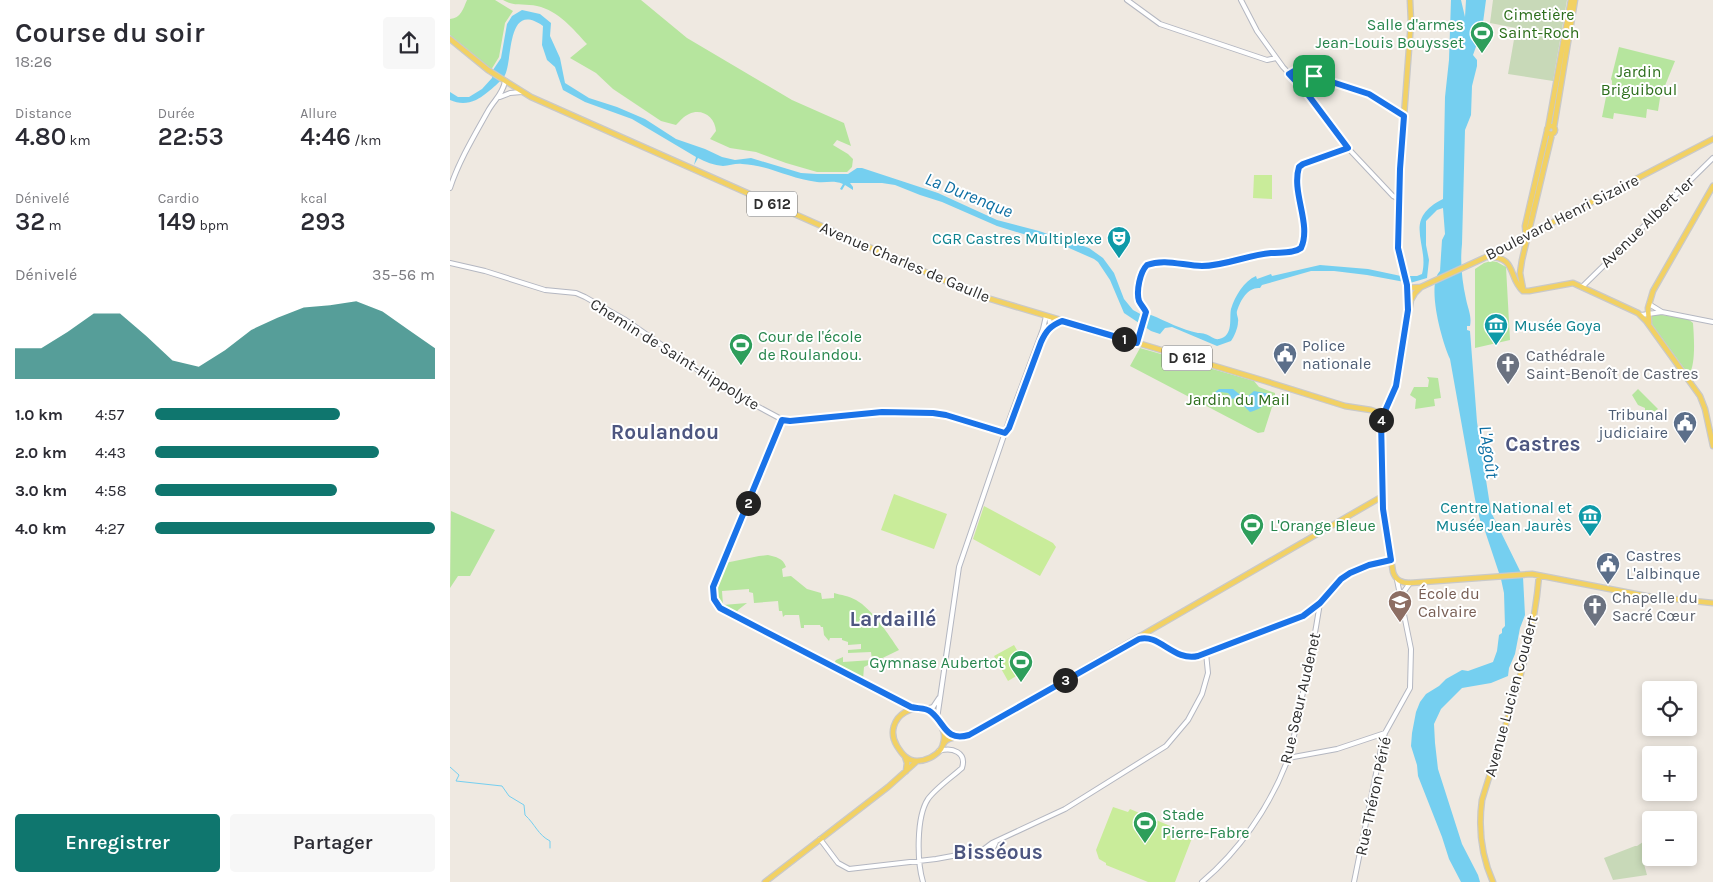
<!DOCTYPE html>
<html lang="fr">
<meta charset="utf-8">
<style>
:root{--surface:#fff;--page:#f7f7f7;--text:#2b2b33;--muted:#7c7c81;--accent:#0f766e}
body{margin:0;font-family:Karla,sans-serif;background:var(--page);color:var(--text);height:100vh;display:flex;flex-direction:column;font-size:19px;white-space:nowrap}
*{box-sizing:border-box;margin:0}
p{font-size:16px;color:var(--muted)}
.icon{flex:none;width:28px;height:28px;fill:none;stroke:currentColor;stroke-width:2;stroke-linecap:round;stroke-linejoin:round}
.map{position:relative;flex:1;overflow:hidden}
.panel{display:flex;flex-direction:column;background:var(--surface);width:450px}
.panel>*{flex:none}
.fabs{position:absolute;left:1192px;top:681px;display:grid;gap:10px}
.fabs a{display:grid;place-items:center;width:55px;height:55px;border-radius:5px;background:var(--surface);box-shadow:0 2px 8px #0003;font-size:25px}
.pin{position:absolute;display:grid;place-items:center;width:42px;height:42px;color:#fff;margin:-21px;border-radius:10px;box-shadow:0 2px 8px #0006}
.km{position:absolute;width:25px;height:25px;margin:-12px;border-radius:50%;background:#222;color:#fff;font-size:14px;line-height:25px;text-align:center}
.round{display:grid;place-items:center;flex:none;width:52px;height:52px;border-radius:5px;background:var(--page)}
.head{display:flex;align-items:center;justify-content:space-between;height:85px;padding:0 15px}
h1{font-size:28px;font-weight:600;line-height:38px}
.metrics{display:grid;grid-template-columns:repeat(3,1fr);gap:8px;height:85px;padding:5px 15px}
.metrics div{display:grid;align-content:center}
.metrics b{font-size:25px;font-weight:600}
.metrics small{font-size:14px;font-weight:400}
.metrics p{font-size:14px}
.chart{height:140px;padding:10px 15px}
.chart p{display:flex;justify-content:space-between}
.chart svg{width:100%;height:90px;margin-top:5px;fill:var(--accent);opacity:.7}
.cta{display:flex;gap:10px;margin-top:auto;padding:10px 15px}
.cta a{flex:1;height:58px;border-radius:5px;background:var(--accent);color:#fff;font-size:20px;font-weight:600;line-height:58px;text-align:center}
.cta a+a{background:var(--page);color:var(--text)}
ul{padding:0 15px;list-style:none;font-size:16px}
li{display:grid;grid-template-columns:80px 60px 1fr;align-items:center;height:38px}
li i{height:12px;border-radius:6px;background:var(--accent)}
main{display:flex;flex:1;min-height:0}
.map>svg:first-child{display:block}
.green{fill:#b6e59e}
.cemetery{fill:#c8d9b8}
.pitch{fill:#c9ec9a}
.water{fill:#75cff0}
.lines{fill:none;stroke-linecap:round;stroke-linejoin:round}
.stream{stroke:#75cff0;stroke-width:1}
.minor-casing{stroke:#b4b7c1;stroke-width:6}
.major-casing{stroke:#c9c9c9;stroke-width:7}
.minor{stroke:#fff;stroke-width:4}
.major{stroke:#f2d163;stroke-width:4.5}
.route-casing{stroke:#fff;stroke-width:10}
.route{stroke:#1a73e8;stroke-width:6}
.labels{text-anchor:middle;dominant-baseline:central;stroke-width:4;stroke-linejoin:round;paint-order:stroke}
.shield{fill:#fff;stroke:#6d6d6d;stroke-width:1}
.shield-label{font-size:15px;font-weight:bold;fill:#2e2e2e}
.park-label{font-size:16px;fill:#2c6e1b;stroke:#fff}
.leisure-label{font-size:16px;fill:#27864d;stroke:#fff;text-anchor:start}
.street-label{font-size:16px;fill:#2e2e2e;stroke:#fff}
.culture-label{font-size:16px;fill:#0d838f;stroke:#fff;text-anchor:end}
.service-label{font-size:16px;fill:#4e5e75;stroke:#fff;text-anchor:start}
.worship-label{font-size:16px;fill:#5b616d;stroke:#fff;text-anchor:start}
.education-label{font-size:16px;fill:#785e54;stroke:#fff;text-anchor:start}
.water-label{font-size:18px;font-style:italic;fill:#0d6fa3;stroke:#fff}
.district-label{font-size:21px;font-weight:bold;fill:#4d5680;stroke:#fff}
</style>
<main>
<section class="panel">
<div class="head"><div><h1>Course du soir</h1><p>18:26</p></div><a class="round"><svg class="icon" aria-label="share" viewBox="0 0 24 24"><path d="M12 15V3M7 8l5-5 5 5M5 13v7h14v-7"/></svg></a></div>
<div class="metrics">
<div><p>Distance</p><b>4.80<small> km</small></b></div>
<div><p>Durée</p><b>22:53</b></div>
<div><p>Allure</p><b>4:46<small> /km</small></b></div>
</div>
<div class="metrics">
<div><p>Dénivelé</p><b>32<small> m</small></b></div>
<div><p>Cardio</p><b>149<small> bpm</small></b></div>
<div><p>kcal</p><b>293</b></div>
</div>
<div class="chart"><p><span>Dénivelé</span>35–56 m</p>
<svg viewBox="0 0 160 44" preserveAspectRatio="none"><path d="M0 44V29L10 29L20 21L30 12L40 12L50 23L60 35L70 38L80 30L90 20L100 14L110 9L120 8L130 6L140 11L150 20L160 29V44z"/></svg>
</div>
<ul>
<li><b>1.0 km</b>4:57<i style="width:66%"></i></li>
<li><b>2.0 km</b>4:43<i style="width:80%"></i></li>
<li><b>3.0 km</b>4:58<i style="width:65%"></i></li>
<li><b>4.0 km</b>4:27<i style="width:100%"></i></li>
</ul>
<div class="cta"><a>Enregistrer</a><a>Partager</a></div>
</section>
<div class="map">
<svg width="1263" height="882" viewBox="0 0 1263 882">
<rect width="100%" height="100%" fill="#efe9e1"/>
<path class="green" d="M17,0H45L63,11L55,23L49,57L41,70L12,46L0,35V19C11,18 13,9 17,0Z
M53,0H191L237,38L342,100L394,123L401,146L387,140L383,145L398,154L403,159L402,167L397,172H367L336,163L306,152L280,148L260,139L266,131C265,117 252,108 239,114C234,116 230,121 226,125L211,121L163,89L146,73L120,58L137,44C123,29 109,11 87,6C75,3 64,7 53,0Z
M1169,47L1225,61L1210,98L1208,111L1197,109L1196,118L1164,113L1163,119L1152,117L1158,87L1162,86V81L1161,79Z
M1041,261L1047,262L1056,267L1060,340L1025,348V269L1034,263Z
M1205,314L1238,319L1243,323C1244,337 1246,364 1239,375L1201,323V317Z
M690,348L804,381L809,387L825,393V395L833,400L834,405L830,407H822L814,432L808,433L680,366Z
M977,377L988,378L991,398L984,399L985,406L965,409L966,399L960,395L964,387H978L979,380Z
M1188,389L1208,409L1198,416L1195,413V408L1188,405L1182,395Z
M1,511L45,530L20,576H8L0,588Z
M318,555C326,557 333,558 336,567L332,569L333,577L341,576L357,589L371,593L372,599L384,598V593C391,595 399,596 406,600C422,609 439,635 449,650L414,667L413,680L383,665L386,660L393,657V662L422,660L421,652L398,653V650L411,649V644L398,645V642L392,640V638H380L379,641L374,635L373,627H371L370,625H354V628H351L349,615H335L333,617L332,611H329L328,601L304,603L303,593L299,592V589L272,591L273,605L297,603L288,610L285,616C256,600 264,589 275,563L309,556Z"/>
<path class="cemetery" d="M1043,0H1117L1103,81L1058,74L1066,28L1040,23Z
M1199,838H1201V858H1213L1194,864L1197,875L1163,880L1154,858L1185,846H1187Z"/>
<path class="pitch" d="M804,175H822V199L803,198Z
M444,494L497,514L484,549L431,530Z
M534,506L603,543L606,547L590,576L523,539Z
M564,645L578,669L558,681L544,656Z
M663,807L678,812L680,809L725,828L724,831L742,838L725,882H698L656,865V863L649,859L646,850Z"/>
<path class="water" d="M1001,0H1011L1015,17L1016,0H1036L1032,30L1023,55L1027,60V66L1022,86L1021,115L1015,130L1012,244C1010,263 1012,281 1016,299C1018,309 1022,316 1020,326H1017V330L1020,331L1027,422L1041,512L1073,577L1075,615L1070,628L1065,654L1059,668L1058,676L1041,683L1012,688L991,709L984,724L985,743L988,769L1012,844L1028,875L1030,882H1011L999,859L992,837L968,776L967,765L961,746L962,733L966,712L970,702L976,694L989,686L996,679L1012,670L1018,671L1043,662L1047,651L1049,635L1052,633V629L1055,626L1054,593L1051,579L1034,528L1030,520L1025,499L1000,359C992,342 976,285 990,271L992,240L995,234L993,208L987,210L976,221V245L979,260L977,278L960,283L917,275L884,271H861L812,285L810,288C798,287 791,299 787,311C786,315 789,318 788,322C788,328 784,337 781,341L767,346L722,327L715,328L710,334L701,331L674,313L660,280L648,262L644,259L619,248L547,226L492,202L470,195L445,185L432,183H400L403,187V190L395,185L392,190L390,189L393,184C383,180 377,183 367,182C340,179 318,165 292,164C286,163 279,166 273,166C264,165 255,162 248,158L244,165L246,157L182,119L135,102L113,90L105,67L97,60L92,45L93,26C56,0 63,60 55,75C51,82 33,97 26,100C17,104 9,104 0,100V92L8,97H19L32,89L42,78L43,70L51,58L57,24L62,16L72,10L90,14L101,23L100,36L110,58L115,83L139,98L167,107L195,119L226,139L255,149L272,157L285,160L301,158L351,173L367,174H398L407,168H412L488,193L547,220L589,231L639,248L653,258L664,273L674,299L683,310L694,316L701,315C716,321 732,330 748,333C750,333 753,333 755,334C760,335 764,340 769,339C784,336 779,318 781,309C785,296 794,281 806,276L807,279L821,274L822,276L870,265L918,269L951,276H967L972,274C980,244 951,220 993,199L995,97L999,60Z
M769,389H783L794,398L797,397L804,391L820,394L822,397C819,403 807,411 800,412L786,398L777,400L781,396L778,393L771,392L769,393L774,400L768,398L765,392Z"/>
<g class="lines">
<path class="stream" d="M0,767L9,775L6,781L52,786L59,796L74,805L75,815C85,824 88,835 100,841V848"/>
<g class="minor-casing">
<path id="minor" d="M677,0L710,24L817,60L826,58
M791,0L807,31L833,67L856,92L895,145L943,196L949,199
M839,74L848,71L917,93L954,116
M50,97L60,93L72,92
M0,188C9,161 24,136 38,111C44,100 53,94 55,81
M0,263L35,271L95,290L126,293L135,297L174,319L277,390L333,420L341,421L432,412L483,413L496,415L555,433
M1132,287L1263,158
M1199,304L1212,312
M1191,315L1212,312L1263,322
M599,328L612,321
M687,343L696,312L689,300L690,284L693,269L697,265L710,262L760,266L805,255L847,250C870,235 832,180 853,164L898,148
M585,357L600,324L599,317
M333,420L264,585C261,597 266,606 276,613L466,708
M559,427L582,366
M950,597L960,583
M476,709L483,707L489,698
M487,719L509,567L561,415L593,329L596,316
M838,758L887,749L935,733
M370,839L388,863L399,869L486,859L524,852L534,849L542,843L615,809L716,746L738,720L752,694L758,673L756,653
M525,852L540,855L546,842
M473,882C467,862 466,817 478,799C486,788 502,777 512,768C517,752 502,747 489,751
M752,882C788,852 819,808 836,764C844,743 847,720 852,697C859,666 865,635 870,603
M904,882L932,744L935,733L960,688L961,649L947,580"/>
</g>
<g class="major-casing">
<path id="major" d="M0,39L38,70L81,97L527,295L815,381L895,406L921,410L933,414
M1097 130a4 4 0 1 1 8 0a4 4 0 1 1-8 0Z
M1104,127L1125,0
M1098,128L1121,0
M1076,237L1075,226L1097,131
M1038,257C1067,256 1058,278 1073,291H1079L1123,283L1188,313L1196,321L1250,396L1255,409L1263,446
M971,287L965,293L961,300L946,385L931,420L933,509L943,572C946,581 952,583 960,583L1082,574L1196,596L1263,603
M958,288L971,287L1034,258L1263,139
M1073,289L1070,273L1072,260L1102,134
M958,303L957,285L949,256L948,242L950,169L961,22L960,0
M1199,323L1198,308L1203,291L1263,186
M687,639C706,632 724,662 748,656L853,615L870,603L891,579L900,573L919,565L941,561
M493,728L500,734L507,736
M493,744C496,735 493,729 489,722C471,692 430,718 447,746C452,754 457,761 467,761C476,761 486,756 491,749C493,746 493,742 497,740C503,736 512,737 519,735L933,496
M455,757L457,763L456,771
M315,882L438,787L466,762
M1043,882C1031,855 1028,829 1032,800C1054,727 1083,652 1089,576"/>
</g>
<use href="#minor" class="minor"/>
<use href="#major" class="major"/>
</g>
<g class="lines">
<g class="route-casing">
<path id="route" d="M844,71H848L919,94L954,116L950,169L948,248L957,285L958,310L946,386L931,420L933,509L941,560L919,565L900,573L891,579L870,603L853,616L748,656C724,662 709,633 689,639L519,735C495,742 495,723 481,712C475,707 468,709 461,707L270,608L264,599L263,587L332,420L340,421L432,412L483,413L496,415L555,433L559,428L591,342C596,331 600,326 612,321L687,343L696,312C694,308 691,305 689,301C686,291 690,272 697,265C715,258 734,266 752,266C775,266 797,255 821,253C831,252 843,254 851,248C862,224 841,193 849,167L853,164L898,148L856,92L839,74Z"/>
</g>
<use href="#route" class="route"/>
</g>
<defs>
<g id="stadium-pin" transform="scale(1.25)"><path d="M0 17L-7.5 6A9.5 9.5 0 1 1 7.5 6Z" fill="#2e9e5b" stroke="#fff"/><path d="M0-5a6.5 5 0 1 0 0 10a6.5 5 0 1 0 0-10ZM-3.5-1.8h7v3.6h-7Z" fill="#fff"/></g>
<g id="theatre-pin" transform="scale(1.25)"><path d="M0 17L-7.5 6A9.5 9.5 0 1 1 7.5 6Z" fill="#0f9aa8" stroke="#fff"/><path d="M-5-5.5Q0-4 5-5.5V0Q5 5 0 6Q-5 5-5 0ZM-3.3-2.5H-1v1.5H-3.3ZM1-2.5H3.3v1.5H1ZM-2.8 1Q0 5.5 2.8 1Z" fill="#fff"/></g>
<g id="museum-pin" transform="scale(1.25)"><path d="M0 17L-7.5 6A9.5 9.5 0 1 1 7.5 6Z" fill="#0f9aa8" stroke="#fff"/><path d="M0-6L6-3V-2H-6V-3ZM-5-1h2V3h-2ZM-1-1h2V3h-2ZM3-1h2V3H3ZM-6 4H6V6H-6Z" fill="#fff"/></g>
<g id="civic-pin" transform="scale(1.25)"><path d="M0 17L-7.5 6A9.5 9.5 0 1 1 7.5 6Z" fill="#5c6f8a" stroke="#fff"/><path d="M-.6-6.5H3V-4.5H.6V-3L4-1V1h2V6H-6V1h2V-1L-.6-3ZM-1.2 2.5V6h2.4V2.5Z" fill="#fff"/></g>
<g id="church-pin" transform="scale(1.25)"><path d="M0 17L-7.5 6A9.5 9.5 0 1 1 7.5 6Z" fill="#6b7280" stroke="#fff"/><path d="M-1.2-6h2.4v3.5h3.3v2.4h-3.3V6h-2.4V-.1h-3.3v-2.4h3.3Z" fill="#fff"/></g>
<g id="school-pin" transform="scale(1.25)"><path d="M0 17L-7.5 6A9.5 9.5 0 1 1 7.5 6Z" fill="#8d6e63" stroke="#fff"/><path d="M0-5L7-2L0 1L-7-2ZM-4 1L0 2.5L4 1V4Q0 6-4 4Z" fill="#fff"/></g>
</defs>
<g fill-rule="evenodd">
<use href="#stadium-pin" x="1032" y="33"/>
<use href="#theatre-pin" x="669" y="238"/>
<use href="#museum-pin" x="1046" y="325"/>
<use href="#stadium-pin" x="291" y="345"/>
<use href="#civic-pin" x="835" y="354"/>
<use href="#church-pin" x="1058" y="364"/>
<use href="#civic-pin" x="1235" y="423"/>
<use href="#museum-pin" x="1140" y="516"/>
<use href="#stadium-pin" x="802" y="525"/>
<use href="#civic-pin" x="1158" y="564"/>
<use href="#school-pin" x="950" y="602"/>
<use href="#church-pin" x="1145" y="606"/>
<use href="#stadium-pin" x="571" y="662"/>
<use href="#stadium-pin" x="695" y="823"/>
</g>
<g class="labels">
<g class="shield">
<rect x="297" y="191.5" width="50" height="25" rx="4"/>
<rect x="712" y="345.5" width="50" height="25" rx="4"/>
</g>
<g class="shield-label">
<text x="322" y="204">D 612</text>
<text x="737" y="358">D 612</text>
</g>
<g class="park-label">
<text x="1089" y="14">Cimetière<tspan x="1089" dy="18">Saint-Roch</tspan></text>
<text x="1189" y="71">Jardin<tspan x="1189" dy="18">Briguiboul</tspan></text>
<text x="788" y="399">Jardin du Mail</text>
</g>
<g class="leisure-label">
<text x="1014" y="24" text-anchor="end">Salle d'armes<tspan x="1014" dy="18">Jean-Louis Bouysset</tspan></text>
<text x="308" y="336">Cour de l'école<tspan x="308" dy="18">de Roulandou.</tspan></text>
<text x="820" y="525">L'Orange Bleue</text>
<text x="554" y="662" text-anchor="end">Gymnase Aubertot</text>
<text x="712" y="814">Stade<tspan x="712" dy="18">Pierre-Fabre</tspan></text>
</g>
<g class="street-label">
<text transform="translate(1112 217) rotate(-27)">Boulevard Henri Sizaire</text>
<text transform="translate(1197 222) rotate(-44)">Avenue Albert 1er</text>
<text transform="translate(455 262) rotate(23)">Avenue Charles de Gaulle</text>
<text transform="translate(225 354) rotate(32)">Chemin de Saint-Hippolyte</text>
<text transform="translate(1061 696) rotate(-75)">Avenue Lucien Coudert</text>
<text transform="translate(850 698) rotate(-77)">Rue Sœur Audenet</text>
<text transform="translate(923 796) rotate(-78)">Rue Théron Périé</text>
</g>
<g class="culture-label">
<text x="652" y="238">CGR Castres Multiplexe</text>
<text x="1064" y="325" text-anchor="start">Musée Goya</text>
<text x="1122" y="507">Centre National et<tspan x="1122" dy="18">Musée Jean Jaurès</tspan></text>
</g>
<g class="service-label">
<text x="852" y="345">Police<tspan x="852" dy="18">nationale</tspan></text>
<text x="1218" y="414" text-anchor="end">Tribunal<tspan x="1218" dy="18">judiciaire</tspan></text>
<text x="1176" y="555">Castres<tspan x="1176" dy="18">L'albinque</tspan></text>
</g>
<g class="worship-label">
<text x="1076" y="355">Cathédrale<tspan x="1076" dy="18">Saint-Benoît de Castres</tspan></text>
<text x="1162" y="597">Chapelle du<tspan x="1162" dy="18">Sacré Cœur</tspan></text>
</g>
<g class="education-label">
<text x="968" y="593">École du<tspan x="968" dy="18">Calvaire</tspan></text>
</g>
<g class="water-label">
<text transform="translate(519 195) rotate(22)">La Durenque</text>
<text transform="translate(1039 452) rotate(82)">L'Agoût</text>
</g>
<g class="district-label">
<text x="215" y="432">Roulandou</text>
<text x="1093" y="444">Castres</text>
<text x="443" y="619">Lardaillé</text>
<text x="548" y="852">Bisséous</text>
</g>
</g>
</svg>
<div class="fabs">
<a><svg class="icon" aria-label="locate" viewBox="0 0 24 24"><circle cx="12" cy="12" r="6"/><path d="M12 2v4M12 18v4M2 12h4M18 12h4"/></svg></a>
<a>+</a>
<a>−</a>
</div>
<div class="pin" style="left:864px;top:76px;background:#1e9e55"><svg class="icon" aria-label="arrive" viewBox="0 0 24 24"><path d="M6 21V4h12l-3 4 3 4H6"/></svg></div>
<b class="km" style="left:674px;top:339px">1</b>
<b class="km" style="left:298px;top:503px">2</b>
<b class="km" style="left:615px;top:680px">3</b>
<b class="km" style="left:931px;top:420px">4</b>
</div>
</main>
